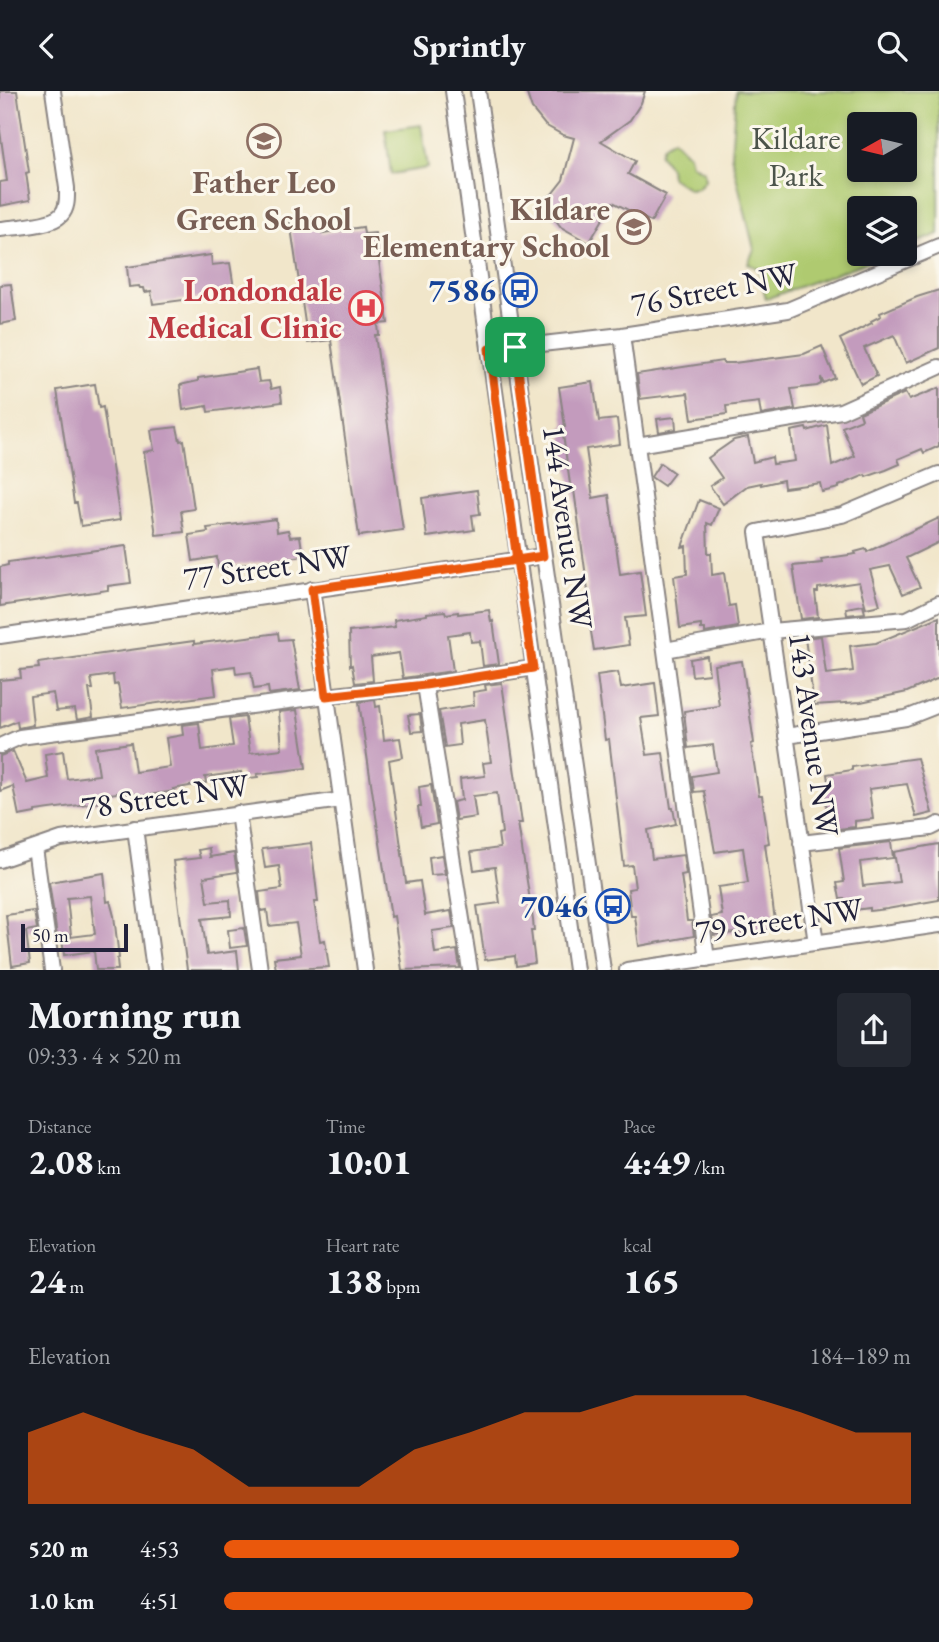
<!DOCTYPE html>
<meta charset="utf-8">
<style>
:root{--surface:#171b24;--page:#242831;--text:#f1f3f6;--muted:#9ea1a6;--accent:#ea580c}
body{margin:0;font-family:"EB Garamond",serif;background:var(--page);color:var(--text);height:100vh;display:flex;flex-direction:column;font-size:26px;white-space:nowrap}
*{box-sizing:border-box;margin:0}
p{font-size:23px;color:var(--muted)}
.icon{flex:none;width:38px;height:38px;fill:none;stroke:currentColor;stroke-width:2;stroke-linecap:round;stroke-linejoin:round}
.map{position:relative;height:879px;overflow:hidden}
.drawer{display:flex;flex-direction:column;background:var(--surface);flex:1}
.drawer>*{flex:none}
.needle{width:46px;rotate:262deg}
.tools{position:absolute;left:847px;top:21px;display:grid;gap:14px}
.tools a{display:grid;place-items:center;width:70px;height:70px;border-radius:7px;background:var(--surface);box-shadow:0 4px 10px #0003;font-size:35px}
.scale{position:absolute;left:21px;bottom:18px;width:107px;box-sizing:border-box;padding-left:7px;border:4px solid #22223b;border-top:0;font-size:19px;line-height:24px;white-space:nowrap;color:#22223b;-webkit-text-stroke:5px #fbf7ec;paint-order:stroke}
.pin{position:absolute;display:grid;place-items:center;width:60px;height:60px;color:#fff;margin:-30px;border-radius:14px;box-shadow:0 4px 10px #0006}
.round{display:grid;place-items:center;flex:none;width:74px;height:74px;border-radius:7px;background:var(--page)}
.head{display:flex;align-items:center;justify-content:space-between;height:119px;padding:0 28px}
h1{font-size:38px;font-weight:800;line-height:52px}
.metrics{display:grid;grid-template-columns:repeat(3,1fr);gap:10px;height:119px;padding:7px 28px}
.metrics div{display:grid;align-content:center}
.metrics b{font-size:35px;font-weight:800}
.metrics small{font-size:19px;font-weight:400}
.metrics p{font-size:19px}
.chart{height:196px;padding:14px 28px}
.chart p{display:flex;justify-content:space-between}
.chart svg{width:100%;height:126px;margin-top:7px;fill:var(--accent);opacity:.7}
ul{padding:0 28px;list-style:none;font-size:23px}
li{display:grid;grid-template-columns:112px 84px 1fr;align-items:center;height:52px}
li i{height:18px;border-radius:9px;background:var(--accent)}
header{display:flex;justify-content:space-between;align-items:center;height:91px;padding:0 28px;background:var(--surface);font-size:32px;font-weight:800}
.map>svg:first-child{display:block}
.green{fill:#afca70;stroke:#687656;stroke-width:2;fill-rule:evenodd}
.building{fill:#c39bbd}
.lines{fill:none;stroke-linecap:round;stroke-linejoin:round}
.minor-casing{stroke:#8a8482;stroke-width:18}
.minor{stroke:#fff;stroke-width:14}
.route-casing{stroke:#fff;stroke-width:14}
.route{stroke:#ea580c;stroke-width:9}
.labels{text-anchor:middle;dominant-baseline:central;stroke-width:6;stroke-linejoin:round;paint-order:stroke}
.park-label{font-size:32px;fill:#4c544b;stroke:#fbf7ec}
.education-label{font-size:32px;font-weight:bold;fill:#785e54;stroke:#fbf7ec}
.street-label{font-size:32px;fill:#22223b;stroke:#fbf7ec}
.health-label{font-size:32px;font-weight:bold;fill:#be3a42;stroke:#fbf7ec;text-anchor:end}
.transit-label{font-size:32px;font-weight:bold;fill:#164399;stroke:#fbf7ec;text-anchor:end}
</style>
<header><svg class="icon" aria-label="back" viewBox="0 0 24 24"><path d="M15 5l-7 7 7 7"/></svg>Sprintly<svg class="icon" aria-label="search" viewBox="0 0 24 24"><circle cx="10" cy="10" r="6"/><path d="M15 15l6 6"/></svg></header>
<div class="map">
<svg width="939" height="879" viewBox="0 0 939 879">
<rect width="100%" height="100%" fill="#fbf7ec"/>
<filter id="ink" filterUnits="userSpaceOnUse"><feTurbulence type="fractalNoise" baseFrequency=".0143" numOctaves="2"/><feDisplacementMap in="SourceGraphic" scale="14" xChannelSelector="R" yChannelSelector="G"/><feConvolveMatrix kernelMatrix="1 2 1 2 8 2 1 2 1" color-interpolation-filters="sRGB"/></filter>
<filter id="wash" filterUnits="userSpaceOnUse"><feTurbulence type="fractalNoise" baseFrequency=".00686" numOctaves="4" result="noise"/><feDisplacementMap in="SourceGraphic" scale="28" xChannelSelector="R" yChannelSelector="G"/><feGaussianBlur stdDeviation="1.57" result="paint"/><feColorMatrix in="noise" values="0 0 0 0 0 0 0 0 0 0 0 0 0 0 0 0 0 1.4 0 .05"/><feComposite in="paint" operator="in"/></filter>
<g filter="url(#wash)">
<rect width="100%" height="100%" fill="#f1e6ca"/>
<path class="green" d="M736,0H939V143L905,156V117H859V163H888L766,208L759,178L748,173L754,158L731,64ZM905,33V79H859V33Z
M421,34L428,77L391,83L385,39Z
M673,48L689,64L691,73L704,80L705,89L698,97L689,98L671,86L670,77L660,63L663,55Z"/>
<g id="blocks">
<path class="building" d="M0,0H17L29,81L26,82L30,109L0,115V91L7,90L0,40Z
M526,0H645L641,12L630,29L601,50L635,70L628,83L666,104L651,131L613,111L589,152L561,136L542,111L552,103L563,89L574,47L563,44L545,34L532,18Z
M320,126L322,142L363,136L364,143L375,142L388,232L378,233L379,244H375L403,439L359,445L331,249L308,252L290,130Z
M211,164L212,174L230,172L234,197L221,200L222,204L153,213L151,200L145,201L144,197H140L139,195L129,196L127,176Z
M11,193L16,230L0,233V194Z
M939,199V257L906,272L894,244L864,257L877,285L861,293L840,248L872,232L871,230L881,225L880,222L917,206Z
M822,255L835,287L823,292L821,286V293L817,295L791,298L795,318L761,324L759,311L726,315L727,323L692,328L688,302L640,308L637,283L722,270L723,272H734L804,263Z
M257,278L259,291L269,290L271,298L280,296L282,311L208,321L207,315L183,319L180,294L198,290V287Z
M593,291L599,330L617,328L620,353L586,358L593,407L609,404L620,483L640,480L646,525L625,527L629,554L594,559L589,529H592L574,399L571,400L566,365L562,336H565L559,296Z
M95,293L99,317L103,316L120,429L81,435L77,412H74L57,299Z
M939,297V355L924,362L922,358L898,368L900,373L886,379L866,386L865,384L839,395V397L822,401L820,392L784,397L783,389L761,394V392L747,395L723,413L710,395L722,387L708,367L734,349L748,346L753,371L772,366L773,373L795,370L791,340L806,337L807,340L827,334L832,375L855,365L842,336L862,328L860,322L905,302L909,309Z
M675,326L676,338L659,341L657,328Z
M177,336L180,350L184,349L194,418L181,420L184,441L156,444L144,361L154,359L151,339Z
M660,372L674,382L664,395L651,386Z
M477,399L480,423L472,424L474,439L427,446L422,407Z
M699,409L719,417L712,434L707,432L708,462H711L712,484L724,482L729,515L735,514L738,536L705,542V538H701V534L680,537L674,485L687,483L686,455L682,456Z
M939,427V451L906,467L920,496L903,503L890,475L870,479L880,514L866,517L859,491L818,497V501H815L818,526L801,528L793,475L822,472L821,468L856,463L855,461L866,458L867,461Z
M276,428L277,441L288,439L290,446L300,445L303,465L218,477L217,466L193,470L189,444L208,441L207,437Z
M126,455L131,492L108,495V499L0,515V476L8,474V471Z
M863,514L865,522L847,524L846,517Z
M489,519L491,531L493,530L499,573L483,575L480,550L471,551L470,541L448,544L453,580L403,587L399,562L371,566L373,590L355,592L352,574L350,575L349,541L395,536L394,529L427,524V522L445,520L446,523L458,521V523Z
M939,526V587L907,601L861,611L814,614L805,547L821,545L826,583L853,580L850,555L876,552Z
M278,542L279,549L291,548L300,599L269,603L268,596L254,598L251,581L236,583L235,575L213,578L216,604L122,617L118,593L114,594L113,584L91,587L93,598H89L93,626L77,629L75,618L56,620L53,602L30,605L33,634L18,637L17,630L0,637V589L21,587L20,579L39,577L38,572L194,550V553Z
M707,565L709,583L692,585L690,568Z
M742,570L754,652L751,653L759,705H762L769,752L765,753L776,838L714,844L711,826L722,824L718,796L748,792L743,757L715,761L704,700L694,701L692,685L717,681L713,654L688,657L684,620L719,615L714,574Z
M618,581L621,597L655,592L659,625L641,627L647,664L663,662L671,717H673L676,733L648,739L652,768L683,764L686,783L681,784L687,830H692L694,845L639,855L635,825H631L628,798L635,797L632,774L624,775L609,648L605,649L597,584Z
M502,592L522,732H518L533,829L534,840H531L535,872L516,875L515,865L485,869L477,815L500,812L495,776L474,779L471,761L500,757L498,743L502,742L497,702L473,705L476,726L456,729L453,711L462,709L460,688L485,685L483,672L491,671L485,629L458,633L460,654L445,656L439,620L474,614L473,601L486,599L485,594Z
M375,609L376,616L380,615L384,649L400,647L403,666L389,669L406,792L420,790L425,824L451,820L454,837L432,840L435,862L457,859L460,877L402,879L394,825L391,826L359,611Z
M297,619L306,677L257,683L258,686L242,688L241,681L205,686L206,692L173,698L174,700L138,706L137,703L125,705L124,701L101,704L102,711L35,720V722L19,725L13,695L0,700V665L13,660L27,692L48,687L45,663L63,660L67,688L99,684L95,657L131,652L135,681L170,676L166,647L183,644L182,634L199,632L202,659L233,655L229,628L245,626L250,662L282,658L279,621Z
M420,623L422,640L411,641L408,624Z
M917,667L932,722L916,726L907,693L869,698L873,728L855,730V736L830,739L824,698L829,697L827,683L852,679V676Z
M431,694L437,733L421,736L418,716H421L419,696Z
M891,751L893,767L860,771L863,795L899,791L894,761L939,753V809L887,818L870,820V817L846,820L844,808H840L837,792L844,791L839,757Z
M311,752L318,811H314L320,850L325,849L329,876L276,879L274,867L301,864L296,832L269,835L267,819L261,820L259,801L282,798L279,775L265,777L262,758Z
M209,757L210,766L234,762L237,781L204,786L208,811L230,809L231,825L202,828L207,864L237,860L239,879H187L173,770L200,767L198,759Z
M442,764L445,783L431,784L429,766Z
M104,782L107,811L110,810L114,825L119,867L117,868L118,879H96L94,860L64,864L62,847L95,843L90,805L67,807L71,844L57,845L49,791Z
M34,820L37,838L26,840L30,872L12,875L6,824Z
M244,837L247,855L230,857L228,839Z"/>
</g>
</g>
<g filter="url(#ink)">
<use href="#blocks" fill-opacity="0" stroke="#8a8482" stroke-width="2"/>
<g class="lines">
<g class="minor-casing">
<path id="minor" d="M453,0L576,879
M478,0L603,879
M0,138C15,136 51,135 61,124C68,117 67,106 67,97L53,0
M622,244L707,868
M489,259L622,244L788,219L939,155
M637,354L841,320L939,276
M312,498L365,879
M0,545L543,465
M665,559L771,540L907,528L939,512
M425,594L470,879
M786,645L906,627L939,614
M0,655L20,646L326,605L425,594L533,577
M238,722L260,879
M135,737L154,879
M801,752L931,737L939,733
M35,757L52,879
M0,769L61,748L341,709
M816,852L757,441L842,424L939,383
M627,879L939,834"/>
</g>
<use href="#minor" class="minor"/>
</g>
</g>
<g class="lines" filter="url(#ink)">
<g class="route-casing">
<path id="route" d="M515,256L489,258L517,469L312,498L326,605L425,594L533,577L517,469L543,465L515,256"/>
</g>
<use href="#route" class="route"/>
</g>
<defs>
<g id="school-ring" transform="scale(1.75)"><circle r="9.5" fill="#fbf7ec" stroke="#8d6e63" stroke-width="1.5"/><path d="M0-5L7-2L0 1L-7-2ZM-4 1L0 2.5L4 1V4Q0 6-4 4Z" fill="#8d6e63"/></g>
<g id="bus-ring" transform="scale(1.75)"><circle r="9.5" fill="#fbf7ec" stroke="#1a4fb4" stroke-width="1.5"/><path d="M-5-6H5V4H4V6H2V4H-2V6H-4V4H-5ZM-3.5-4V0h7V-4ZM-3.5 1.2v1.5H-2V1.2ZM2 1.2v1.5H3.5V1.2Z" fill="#1a4fb4"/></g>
<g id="hospital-ring" transform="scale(1.75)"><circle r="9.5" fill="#fbf7ec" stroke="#e0444e" stroke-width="1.5"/><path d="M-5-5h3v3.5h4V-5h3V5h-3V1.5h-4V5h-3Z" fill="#e0444e"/></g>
</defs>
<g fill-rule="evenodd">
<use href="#school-ring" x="264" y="50"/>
<use href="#school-ring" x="634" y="136"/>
<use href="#bus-ring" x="520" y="199"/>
<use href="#hospital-ring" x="366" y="217"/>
<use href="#bus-ring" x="613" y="815"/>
</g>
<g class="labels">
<g class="park-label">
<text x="796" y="47">Kildare<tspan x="796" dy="37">Park</tspan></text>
</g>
<g class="education-label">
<text x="264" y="91">Father Leo<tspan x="264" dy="37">Green School</tspan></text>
<text x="610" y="118" text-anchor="end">Kildare<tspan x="610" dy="37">Elementary School</tspan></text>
</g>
<g class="street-label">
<text transform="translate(714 198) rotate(-11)">76 Street NW</text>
<text transform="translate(568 436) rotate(82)">144 Avenue NW</text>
<text transform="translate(267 476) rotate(-8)">77 Street NW</text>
<text transform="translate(814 643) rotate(82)">143 Avenue NW</text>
<text transform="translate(165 705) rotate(-8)">78 Street NW</text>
<text transform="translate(779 829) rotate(-8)">79 Street NW</text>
</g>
<g class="health-label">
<text x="342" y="199">Londondale<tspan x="342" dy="37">Medical Clinic</tspan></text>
</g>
<g class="transit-label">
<text x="496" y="199">7586</text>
<text x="588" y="815">7046</text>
</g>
</g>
</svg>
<div class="tools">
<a><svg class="needle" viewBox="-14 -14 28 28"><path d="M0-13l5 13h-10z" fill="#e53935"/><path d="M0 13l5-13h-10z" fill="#9ea1a6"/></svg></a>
<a><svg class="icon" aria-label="layers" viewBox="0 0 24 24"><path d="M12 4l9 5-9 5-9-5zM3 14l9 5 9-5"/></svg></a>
</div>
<div class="scale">50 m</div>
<div class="pin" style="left:515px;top:256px;background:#1e9e55"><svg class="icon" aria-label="arrive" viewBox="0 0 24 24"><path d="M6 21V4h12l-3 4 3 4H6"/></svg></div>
</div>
<section class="drawer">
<div class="head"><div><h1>Morning run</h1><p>09:33 · 4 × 520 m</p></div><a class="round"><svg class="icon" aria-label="share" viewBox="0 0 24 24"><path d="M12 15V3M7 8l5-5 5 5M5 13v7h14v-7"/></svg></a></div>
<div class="metrics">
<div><p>Distance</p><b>2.08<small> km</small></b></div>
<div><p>Time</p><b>10:01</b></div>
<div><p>Pace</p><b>4:49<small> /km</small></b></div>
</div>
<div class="metrics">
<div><p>Elevation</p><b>24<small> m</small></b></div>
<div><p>Heart rate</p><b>138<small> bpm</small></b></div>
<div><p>kcal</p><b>165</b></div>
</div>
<div class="chart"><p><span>Elevation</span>184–189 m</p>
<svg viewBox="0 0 160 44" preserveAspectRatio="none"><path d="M0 44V19L10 12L20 19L30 25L40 38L50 38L60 38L70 25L80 19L90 12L100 12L110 6L120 6L130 6L140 12L150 19L160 19V44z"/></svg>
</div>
<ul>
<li><b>520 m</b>4:53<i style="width:75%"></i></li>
<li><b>1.0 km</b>4:51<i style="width:77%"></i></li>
</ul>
</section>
